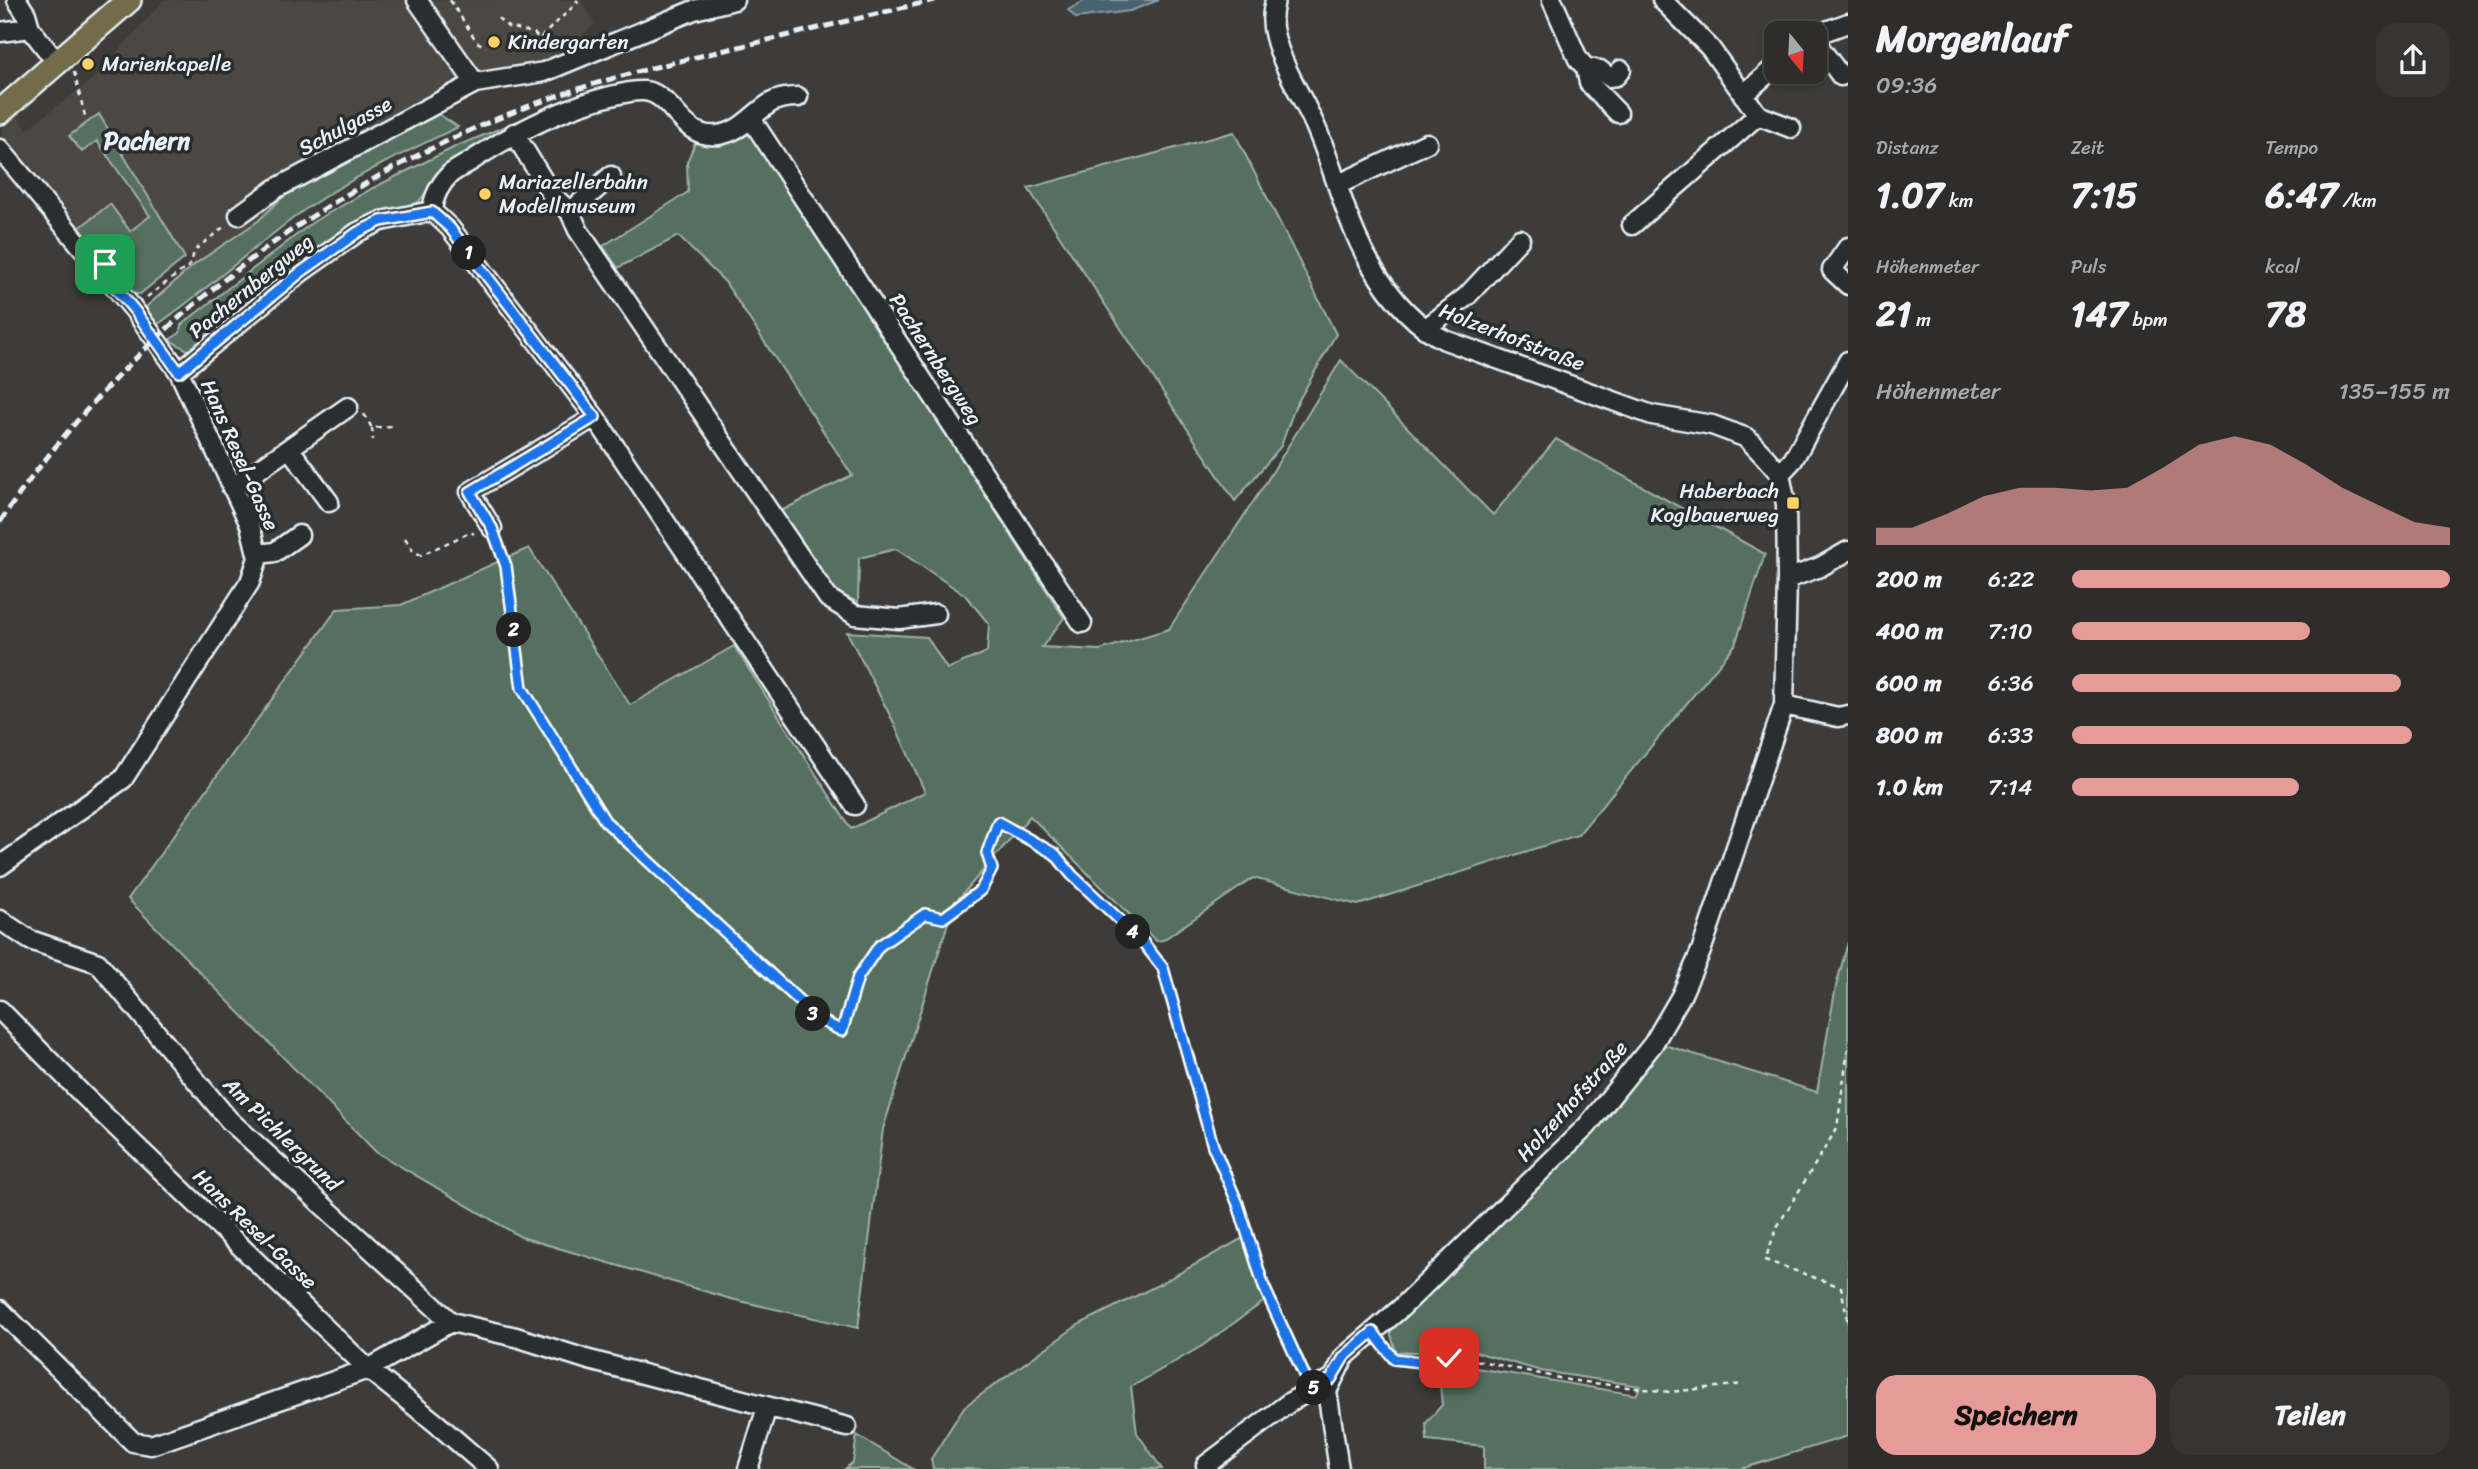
<!DOCTYPE html>
<html lang="de">
<meta charset="utf-8">
<style>
:root{--surface:#2e2d2c;--page:#363534;--text:#f1f3f6;--muted:#a7a8a9;--line:#494948;--accent:#e69b98}
body{margin:0;font-family:Sriracha,sans-serif;background:var(--page);color:var(--text);height:100vh;display:flex;flex-direction:column;font-size:26px;white-space:nowrap}
*{box-sizing:border-box;margin:0}
p{font-size:23px;color:var(--muted)}
.icon{flex:none;width:38px;height:38px;fill:none;stroke:currentColor;stroke-width:2;stroke-linecap:round;stroke-linejoin:round}
.map{position:relative;flex:1;overflow:hidden}
.drawer{display:flex;flex-direction:column;background:var(--surface);width:630px}
.drawer>*{flex:none}
.needle{width:46px;rotate:162deg}
.fabs{position:absolute;left:1764px;top:21px;display:grid;gap:14px}
.fabs a{display:grid;place-items:center;width:63px;height:63px;border-radius:14px;background:var(--surface);box-shadow:0 4px 10px #0003,0 0 0 2px var(--line);font-size:35px}
.pin{position:absolute;display:grid;place-items:center;width:60px;height:60px;color:#fff;margin:-30px;border-radius:14px;box-shadow:0 4px 10px #0006}
.km{position:absolute;width:35px;height:35px;margin:-18px;border-radius:50%;background:#222;color:#fff;font-size:19px;line-height:35px;text-align:center}
.round{display:grid;place-items:center;flex:none;width:74px;height:74px;border-radius:21px;background:var(--page)}
.overview{display:flex;align-items:center;justify-content:space-between;height:119px;padding:0 28px}
h1{font-size:38px;font-weight:800;line-height:52px}
.metrics{display:grid;grid-template-columns:repeat(3,1fr);gap:10px;height:119px;padding:7px 28px}
.metrics div{display:grid;align-content:center}
.metrics b{font-size:35px;font-weight:800}
.metrics small{font-size:19px;font-weight:400}
.metrics p{font-size:19px}
.chart{height:196px;padding:14px 28px}
.chart p{display:flex;justify-content:space-between}
.chart svg{width:100%;height:126px;margin-top:7px;fill:var(--accent);opacity:.7}
.cta{display:flex;gap:14px;margin-top:auto;padding:14px 28px}
.cta a{flex:1;height:80px;border-radius:21px;background:var(--accent);color:#111;font-size:28px;font-weight:800;line-height:80px;text-align:center}
.cta a+a{background:var(--page);color:var(--text)}
ul{padding:0 28px;list-style:none;font-size:23px}
li{display:grid;grid-template-columns:112px 84px 1fr;align-items:center;height:52px}
li i{height:18px;border-radius:9px;background:var(--accent)}
main{display:flex;flex:1;min-height:0}
.map>svg:first-child{display:block}
.built{fill:#4c4642}
.green{fill:#55705e;stroke:#9eb0ab;stroke-width:2}
.water{fill:#49646e;stroke:#899ca5;stroke-width:2}
.lines{fill:none;stroke-linecap:round;stroke-linejoin:round}
.minor-casing{stroke:#e8f1f8;stroke-width:23}
.major-casing{stroke:#e8f1f8;stroke-width:28}
.path{stroke:#e8f1f8;stroke-width:2.5;stroke-dasharray:5 5;stroke-linecap:butt}
.minor{stroke:#2a2d2e;stroke-width:18}
.major{stroke:#736c4b;stroke-width:23}
.rail{stroke:#e8f1f8;stroke-width:5;stroke-dasharray:10 5;stroke-linecap:butt}
.route-casing{stroke:#fff;stroke-width:14}
.route{stroke:#1a73e8;stroke-width:9}
.poi-dot{fill:#ffd166;stroke:#2a2d2e;stroke-width:2.5}
.labels{text-anchor:middle;dominant-baseline:central;stroke-width:7;stroke-linejoin:round;paint-order:stroke}
.poi-label{font-size:21px;fill:#e8f1f8;stroke:#2a2d2e;text-anchor:start}
.street-label{font-size:21px;fill:#e8f1f8;stroke:#2a2d2e}
.quarter-label{font-size:24px;font-weight:bold;fill:#e8f1f8;stroke:#2a2d2e}
</style>
<main>
<div class="map">
<svg width="1848" height="1469" viewBox="0 0 1848 1469">
<rect width="100%" height="100%" fill="#3e3c3a"/>
<filter id="ink" filterUnits="userSpaceOnUse"><feTurbulence type="fractalNoise" baseFrequency=".0143" numOctaves="2"/><feDisplacementMap in="SourceGraphic" scale="14" xChannelSelector="R" yChannelSelector="G"/><feConvolveMatrix kernelMatrix="1 2 1 2 8 2 1 2 1" color-interpolation-filters="sRGB"/></filter>
<g filter="url(#ink)">
<path class="built" d="M164,0H581L595,23L544,77L478,94L284,196L258,221L195,264L189,255L140,294H130L2,137L4,121L14,113L27,129L94,78Z"/>
<path class="green" d="M572,99L436,179L417,204L405,210L193,353L169,340L180,333L181,325L313,222L373,188L457,146Z
M99,114L185,258L140,294H130L78,229L110,204L130,231L150,216L97,141L82,152L69,136Z
M439,114L458,127C408,151 356,175 310,206C257,243 210,288 157,325L146,307L195,264L258,221L284,196Z
M755,132L807,217L1064,618L1042,647L1100,650L1169,629L1265,484L1341,360L1493,515L1556,439L1765,554L1735,645L1578,835L1358,905L1253,878L1163,940L1156,941L1030,816L954,904L883,1129L858,1328L731,1299L521,1237L376,1152L128,899L337,609L401,605L529,548L630,705L734,646L851,829L925,792L894,723L847,632L927,637L947,669L987,652L989,624L965,595L896,549L859,558L858,602L831,591L779,512L852,475L725,282L678,236L618,268L603,246L688,192L687,162L695,143L721,146Z
M1234,132L1336,334L1295,407L1281,446L1235,501L1028,188Z
M1848,942V1436L1741,1469H1484V1446L1427,1440L1426,1423L1442,1405L1438,1366L1447,1363L1636,1395L1641,1386L1541,1371L1476,1352H1396L1389,1328L1608,1118L1661,1044L1817,1092L1836,986Z
M1243,1238L1266,1300L1202,1346L1131,1387L1137,1433L1162,1469H933L931,1459L964,1407L1078,1325L1158,1285Z
M857,1435L913,1469H845L853,1462Z"/>
<path class="water" d="M1086,0H1159L1130,11L1076,18L1068,10Z"/>
<g class="lines">
<g class="minor-casing">
<path id="minor" d="M17,0L26,14L30,28L57,63
M417,0L475,83L544,72L694,10L734,0
M1275,0C1272,14 1271,23 1275,37C1283,69 1304,99 1317,130C1336,174 1346,223 1371,265C1389,295 1413,325 1445,340L1652,415L1712,425L1747,438L1765,457L1780,474L1786,504L1787,579L1784,705L1701,951L1681,996L1653,1044L1587,1126L1401,1308L1344,1357L1327,1391L1339,1469
M1552,0L1578,59L1586,68L1589,83L1618,113
M1662,0L1710,48L1758,115L1791,128
M0,32L30,28
M1815,35L1848,23
M1815,41L1841,76
M1586,68L1600,70L1609,77L1616,76L1621,70
M1743,95L1776,66
M752,120L1082,623
M514,133L552,195L570,212L578,230L828,598L855,615L899,619L936,614
M0,149L135,311L179,372L250,525L258,558L250,582L123,779L0,866
M1337,185L1427,143
M432,211L450,228L595,417L855,805
M432,211C433,198 440,184 450,174C458,168 469,163 477,157C518,131 560,109 607,97C619,94 632,90 644,91C673,93 681,140 718,135C742,132 753,113 772,102C780,98 789,97 798,97
M570,212L611,176
M239,215L275,189L475,83
M1632,225L1758,115
M1848,247L1832,270L1848,285
M1425,329L1467,296L1520,239
M179,372L301,272L358,232L381,221L432,211
M289,448L329,502
M1780,474L1793,460L1848,361
M232,488L348,407
M492,528L470,492L595,417
M258,554L275,552L299,535
M1787,579L1820,567L1848,551
M1784,705L1838,717L1848,715
M0,920L30,940L98,963L229,1120L451,1322
M0,1010L83,1095L368,1369L437,1424L489,1469
M0,1310L133,1442L151,1445L368,1369L451,1322L516,1337L589,1360L847,1427
M1206,1465L1290,1402L1331,1379
M748,1469L767,1407"/>
</g>
<g class="major-casing">
<path id="major" d="M0,112L129,0"/>
</g>
<path class="path" d="M450,0L477,42L486,47
M498,18L508,27L534,33L539,39L578,2L576,0
M74,72L85,116
M147,297L190,265L195,250L225,226
M364,414L372,428L391,426
M372,428L373,440
M405,538L413,551L421,555L471,532L474,534
M498,545L506,566L522,688L605,821L820,1020L842,1031L858,977L879,946L925,914L943,918L981,890L992,869L987,853L998,822L1055,854L1072,875L1142,941L1163,968L1213,1146L1238,1204L1264,1287L1305,1376
M1848,1049L1837,1128L1777,1227L1765,1260L1841,1287L1848,1323
M1384,1346L1394,1359L1421,1362L1449,1358L1481,1361L1568,1380L1670,1392L1744,1384"/>
<use href="#minor" class="minor"/>
<use href="#major" class="major"/>
<path class="rail" d="M0,522C131,326 332,175 554,97C611,77 671,63 730,49C799,33 867,16 935,0"/>
</g>
</g>
<g class="lines" filter="url(#ink)">
<g class="route-casing">
<path id="route" d="M105,264L99,268L135,311L179,372L301,272L358,232L381,221L432,212L450,228L595,417L470,492L492,528L506,566L522,688L605,821L820,1020L842,1031L858,977L879,946L925,914L943,918L981,890L992,869L987,853L998,822L1055,854L1072,875L1142,941L1163,968L1213,1146L1238,1204L1264,1287L1311,1390L1331,1379L1344,1357L1373,1332L1394,1359L1421,1362L1449,1358"/>
</g>
<use href="#route" class="route"/>
</g>
<g class="poi-dot">
<circle cx="494" cy="42" r="7"/>
<circle cx="88" cy="64" r="7"/>
<circle cx="485" cy="194" r="7"/>
<rect x="1786" y="496" width="14" height="14" rx="3.5"/>
</g>
<g class="labels">
<g class="poi-label">
<text x="508" y="42">Kindergarten</text>
<text x="102" y="64">Marienkapelle</text>
<text x="499" y="182">Mariazellerbahn<tspan x="499" dy="24">Modellmuseum</tspan></text>
<text x="1779" y="491" text-anchor="end">Haberbach<tspan x="1779" dy="24">Koglbauerweg</tspan></text>
</g>
<g class="street-label">
<text transform="translate(345 126) rotate(-28)">Schulgasse</text>
<text transform="translate(251 286) rotate(-39)">Pachernbergweg</text>
<text transform="translate(1512 337) rotate(21)">Holzerhofstraße</text>
<text transform="translate(936 359) rotate(57)">Pachernbergweg</text>
<text transform="translate(240 455) rotate(66)">Hans Resel-Gasse</text>
<text transform="translate(1572 1101) rotate(-48)">Holzerhofstraße</text>
<text transform="translate(282 1134) rotate(44)">Am Pichlergrund</text>
<text transform="translate(255 1229) rotate(44)">Hans Resel-Gasse</text>
</g>
<g class="quarter-label">
<text x="147" y="141">Pachern</text>
</g>
</g>
</svg>
<div class="fabs">
<a><svg class="needle" viewBox="-14 -14 28 28"><path d="M0-13l5 13h-10z" fill="#e53935"/><path d="M0 13l5-13h-10z" fill="#a7a8a9"/></svg></a>
</div>
<div class="pin" style="left:105px;top:264px;background:#1e9e55"><svg class="icon" aria-label="arrive" viewBox="0 0 24 24"><path d="M6 21V4h12l-3 4 3 4H6"/></svg></div>
<div class="pin" style="left:1449px;top:1358px;background:#d93025"><svg class="icon" aria-label="check" viewBox="0 0 24 24"><path d="M5 12l5 5 9-10"/></svg></div>
<b class="km" style="left:469px;top:253px">1</b>
<b class="km" style="left:514px;top:630px">2</b>
<b class="km" style="left:813px;top:1014px">3</b>
<b class="km" style="left:1133px;top:932px">4</b>
<b class="km" style="left:1314px;top:1388px">5</b>
</div>
<section class="drawer">
<div class="overview"><div><h1>Morgenlauf</h1><p>09:36</p></div><a class="round"><svg class="icon" aria-label="share" viewBox="0 0 24 24"><path d="M12 15V3M7 8l5-5 5 5M5 13v7h14v-7"/></svg></a></div>
<div class="metrics">
<div><p>Distanz</p><b>1.07<small> km</small></b></div>
<div><p>Zeit</p><b>7:15</b></div>
<div><p>Tempo</p><b>6:47<small> /km</small></b></div>
</div>
<div class="metrics">
<div><p>Höhenmeter</p><b>21<small> m</small></b></div>
<div><p>Puls</p><b>147<small> bpm</small></b></div>
<div><p>kcal</p><b>78</b></div>
</div>
<div class="chart"><p><span>Höhenmeter</span>135–155 m</p>
<svg viewBox="0 0 160 44" preserveAspectRatio="none"><path d="M0 44V38L10 38L20 33L30 27L40 24L50 24L60 25L70 24L80 17L90 9L100 6L110 9L120 16L130 24L140 30L150 36L160 38V44z"/></svg>
</div>
<ul>
<li><b>200 m</b>6:22<i style="width:100%"></i></li>
<li><b>400 m</b>7:10<i style="width:63%"></i></li>
<li><b>600 m</b>6:36<i style="width:87%"></i></li>
<li><b>800 m</b>6:33<i style="width:90%"></i></li>
<li><b>1.0 km</b>7:14<i style="width:60%"></i></li>
</ul>
<div class="cta"><a>Speichern</a><a>Teilen</a></div>
</section>
</main>
